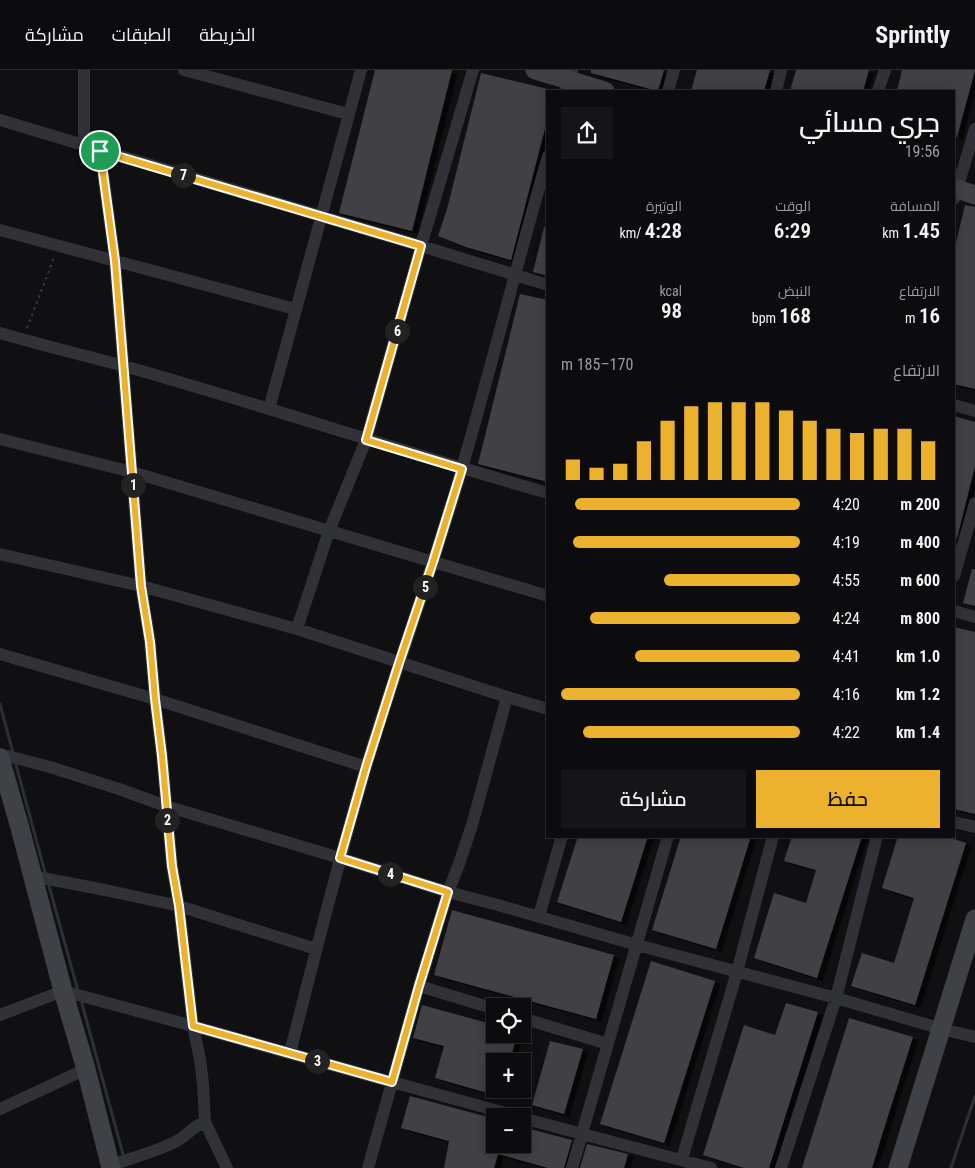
<!DOCTYPE html>
<html lang="ar">
<meta charset="utf-8">
<style>
:root{--surface:#0c0c0e;--page:#151517;--text:#f1f3f6;--muted:#9a9b9e;--line:#2c2c2e;--accent:#edb22d}
body{margin:0;font-family:"Roboto Condensed",Cairo,sans-serif;background:var(--page);color:var(--text);direction:rtl;height:100vh;display:flex;flex-direction:column;font-size:19px;white-space:nowrap}
*{box-sizing:border-box;margin:0}
p{font-size:16px;color:var(--muted)}
.icon{flex:none;width:28px;height:28px;fill:none;stroke:currentColor;stroke-width:2;stroke-linecap:round;stroke-linejoin:round}
.map{position:relative;flex:1;overflow:hidden;direction:ltr}
.details{position:absolute;left:546px;top:20px;width:409px;height:748px;display:flex;flex-direction:column;background:var(--surface);border-radius:0px;box-shadow:0 2px 12px #0003,0 0 0 1px var(--line);direction:rtl}
.details>*{flex:none}
.fabs{position:absolute;left:486px;top:928px;display:grid;gap:10px}
.fabs a{display:grid;place-items:center;width:45px;height:45px;border-radius:0px;background:var(--surface);box-shadow:0 2px 12px #0003,0 0 0 1px var(--line);font-size:25px}
.pin{position:absolute;display:grid;place-items:center;width:42px;height:42px;color:#fff;margin:-21px;border:2px solid #fff;border-radius:50%;box-shadow:0 1px 5px #0007}
.km{position:absolute;width:25px;height:25px;margin:-12px;border-radius:50%;background:#222;color:#fff;font-size:14px;line-height:25px;text-align:center}
.round{display:grid;place-items:center;flex:none;width:52px;height:52px;border-radius:0px;background:var(--page)}
.summary{display:flex;align-items:center;justify-content:space-between;height:85px;padding:0 15px}
h1{font-size:28px;font-weight:600;line-height:38px}
.metrics{display:grid;grid-template-columns:repeat(3,1fr);gap:8px;height:85px;padding:5px 15px}
.metrics div{display:grid;align-content:center}
.metrics b{font-size:21px;font-weight:600}
.metrics small{font-size:14px;font-weight:400}
.metrics p{font-size:14px}
.chart{height:140px;padding:10px 15px}
.chart p{display:flex;justify-content:space-between}
.chart svg{width:100%;height:90px;margin-top:5px;stroke:var(--accent);stroke-width:6}
.primary-button{display:flex;gap:10px;margin-top:auto;padding:10px 15px}
.primary-button a{flex:1;height:58px;border-radius:0px;background:var(--accent);color:#111;font-size:20px;font-weight:600;line-height:58px;text-align:center}
.primary-button a+a{background:var(--page);color:var(--text)}
ul{padding:0 15px;list-style:none;font-size:16px}
li{display:grid;grid-template-columns:80px 60px 1fr;align-items:center;height:38px}
li i{height:12px;border-radius:6px;background:var(--accent)}
header{display:flex;align-items:center;gap:30px;box-sizing:border-box;height:70px;padding:0 25px;background:var(--surface);border-bottom:1px solid var(--line)}
header strong{font-size:24px}
nav{display:flex;gap:28px;margin-inline-start:auto;font-size:18px}
.map>svg:first-child{display:block}
.lines{fill:none;stroke-linecap:round;stroke-linejoin:round}
.stream{stroke:#293037;stroke-width:3}
.building{fill:#3f4045;filter:url(#shadow)}
.path{stroke:#37393d;stroke-width:2;stroke-dasharray:2.5 4;stroke-linecap:butt}
.street{stroke:#313237;stroke-width:12}
.secondary{stroke:#3f4146;stroke-width:19}
.route-casing{stroke:#fff;stroke-width:10}
.route{stroke:#edb22d;stroke-width:6}
</style>
<header>
<strong>Sprintly</strong>
<nav><a>الخريطة</a><a>الطبقات</a><a>مشاركة</a></nav>
</header>
<div class="map">
<svg width="975" height="1098" viewBox="0 0 975 1098">
<defs>
<filter id="shadow"><feDropShadow dx="5.5" dy="3" stdDeviation="0" flood-color="#0009"/></filter>
</defs>
<rect width="100%" height="100%" fill="#101012"/>
<g class="lines">
<path class="stream" d="M0,634L13,683
M15,691L46,806
M48,812L78,921
M81,930L124,1088
M951,1098L975,1026"/>
</g>
<path class="building" d="M375,0H452L412,161L339,143Z
M591,0H664L658,21L591,3Z
M697,0H770L764,21H691Z
M796,0H869L863,21H790Z
M902,0H975L957,67H954V21H897Z
M481,3L548,19V47L511,190L466,177L438,166L447,139Z
M965,135L975,137V319L954,314V181Z
M544,157L548,158V206L533,202Z
M520,224L548,230V412L478,394Z
M954,346L975,352V396L957,468L954,467Z
M972,499H975V536L963,533Z
M954,557L975,562V744L954,739Z
M578,766H648L621,852L557,832Z
M681,766H751L716,879L652,860Z
M792,766H862L817,908L754,888L774,823L806,833L816,800L784,791Z
M898,766H944L966,773L915,935L851,916L862,883L894,893L914,828L882,818Z
M452,840L614,885L596,949L434,905Z
M651,891L715,911L664,1073L600,1054Z
M786,933L818,942L769,1098H744L703,1085L744,955L775,965Z
M422,935L495,955V964H517L510,991H495V1025L435,1008L444,976L413,968Z
M849,948L913,967L882,1065L872,1098H802Z
M550,971L583,979L564,1044L532,1035Z
M410,1026L495,1049V1074H522V1057L572,1070L564,1098H548L498,1084L494,1098H444L449,1071L401,1058Z
M587,1074L628,1084L624,1098H580Z"/>
<g class="lines">
<path class="path" d="M27,258L55,185"/>
<path class="street" d="M184,0L348,44
M566,21L572,0
M668,21L674,0
M776,21L781,0
M878,21L885,0
M0,50L421,176L548,215
M84,76V0
M100,81L115,191L141,516L150,572L155,629L162,686L172,796L179,836L193,956L200,989L203,1014L205,1052L227,1098
M954,129L975,59
M0,160L295,239
M0,263C41,275 83,285 124,296C266,336 406,383 548,423
M954,335L975,341
M269,339L361,0
M0,369L132,402L548,526
M0,484L141,516L297,559L507,627L548,639
M954,506L975,433
M954,541L975,547
M297,559L329,461L366,370L421,176L473,0
M0,584L155,629L366,697
M0,684L50,697L119,719L166,736L340,788L448,822L498,835L637,875L836,928L942,959L975,967
M954,752L975,757
M32,806L105,820L179,836L316,879
M539,846L562,766
M419,916L495,939
M0,945L63,921L193,956L392,1012L517,1046
M522,948L608,974
M290,983C314,888 338,792 366,697C396,597 433,499 462,398C492,294 518,190 548,86
M0,1039L86,999
M522,1048L711,1098
M682,1089L737,902L773,766
M111,1095C132,1088 155,1082 175,1072C187,1066 191,1057 205,1052
M368,1098L419,916L448,822L459,794L472,755L507,627
M572,1098L668,766
M781,1098L836,928L877,766"/>
<path class="secondary" d="M535,0L605,21
M954,118L975,125
M0,688L20,758L63,921L86,999L111,1098
M898,1098L975,849"/>
</g>
<g class="lines">
<g class="route-casing">
<path id="route" d="M100,81L421,176L366,370L462,399L433,492L399,593L366,697L340,788L448,822L419,916L392,1012L193,956L179,836L172,796L162,686L155,629L150,572L141,516L115,191Z"/>
</g>
<use href="#route" class="route"/>
</g>
</svg>
<div class="fabs">
<a><svg class="icon" aria-label="locate" viewBox="0 0 24 24"><circle cx="12" cy="12" r="6"/><path d="M12 2v4M12 18v4M2 12h4M18 12h4"/></svg></a>
<a>+</a>
<a>−</a>
</div>
<div class="pin" style="left:100px;top:81px;background:#1e9e55"><svg class="icon" aria-label="arrive" viewBox="0 0 24 24"><path d="M6 21V4h12l-3 4 3 4H6"/></svg></div>
<b class="km" style="left:133px;top:415px">1</b>
<b class="km" style="left:167px;top:750px">2</b>
<b class="km" style="left:317px;top:991px">3</b>
<b class="km" style="left:390px;top:804px">4</b>
<b class="km" style="left:425px;top:517px">5</b>
<b class="km" style="left:397px;top:261px">6</b>
<b class="km" style="left:183px;top:105px">7</b>
<section class="details">
<div class="summary"><div><h1>جري مسائي</h1><p>19:56</p></div><a class="round"><svg class="icon" aria-label="share" viewBox="0 0 24 24"><path d="M12 15V3M7 8l5-5 5 5M5 13v7h14v-7"/></svg></a></div>
<div class="metrics">
<div><p>المسافة</p><b>1.45<small> km</small></b></div>
<div><p>الوقت</p><b>6:29</b></div>
<div><p>الوتيرة</p><b>4:28<small> /km</small></b></div>
</div>
<div class="metrics">
<div><p>الارتفاع</p><b>16<small> m</small></b></div>
<div><p>النبض</p><b>168<small> bpm</small></b></div>
<div><p>kcal</p><b>98</b></div>
</div>
<div class="chart"><p><span>الارتفاع</span>170–185 m</p>
<svg viewBox="0 0 160 44" preserveAspectRatio="none"><path d="M5 44V34M15 44V38M25 44V36M35 44V25M45 44V15M55 44V8M65 44V6M75 44V6M85 44V6M95 44V10M105 44V15M115 44V19M125 44V21M135 44V19M145 44V19M155 44V25"/></svg>
</div>
<ul>
<li><b>200 m</b>4:20<i style="width:94%"></i></li>
<li><b>400 m</b>4:19<i style="width:95%"></i></li>
<li><b>600 m</b>4:55<i style="width:57%"></i></li>
<li><b>800 m</b>4:24<i style="width:88%"></i></li>
<li><b>1.0 km</b>4:41<i style="width:69%"></i></li>
<li><b>1.2 km</b>4:16<i style="width:100%"></i></li>
<li><b>1.4 km</b>4:22<i style="width:91%"></i></li>
</ul>
<div class="primary-button"><a>حفظ</a><a>مشاركة</a></div>
</section>
</div>
